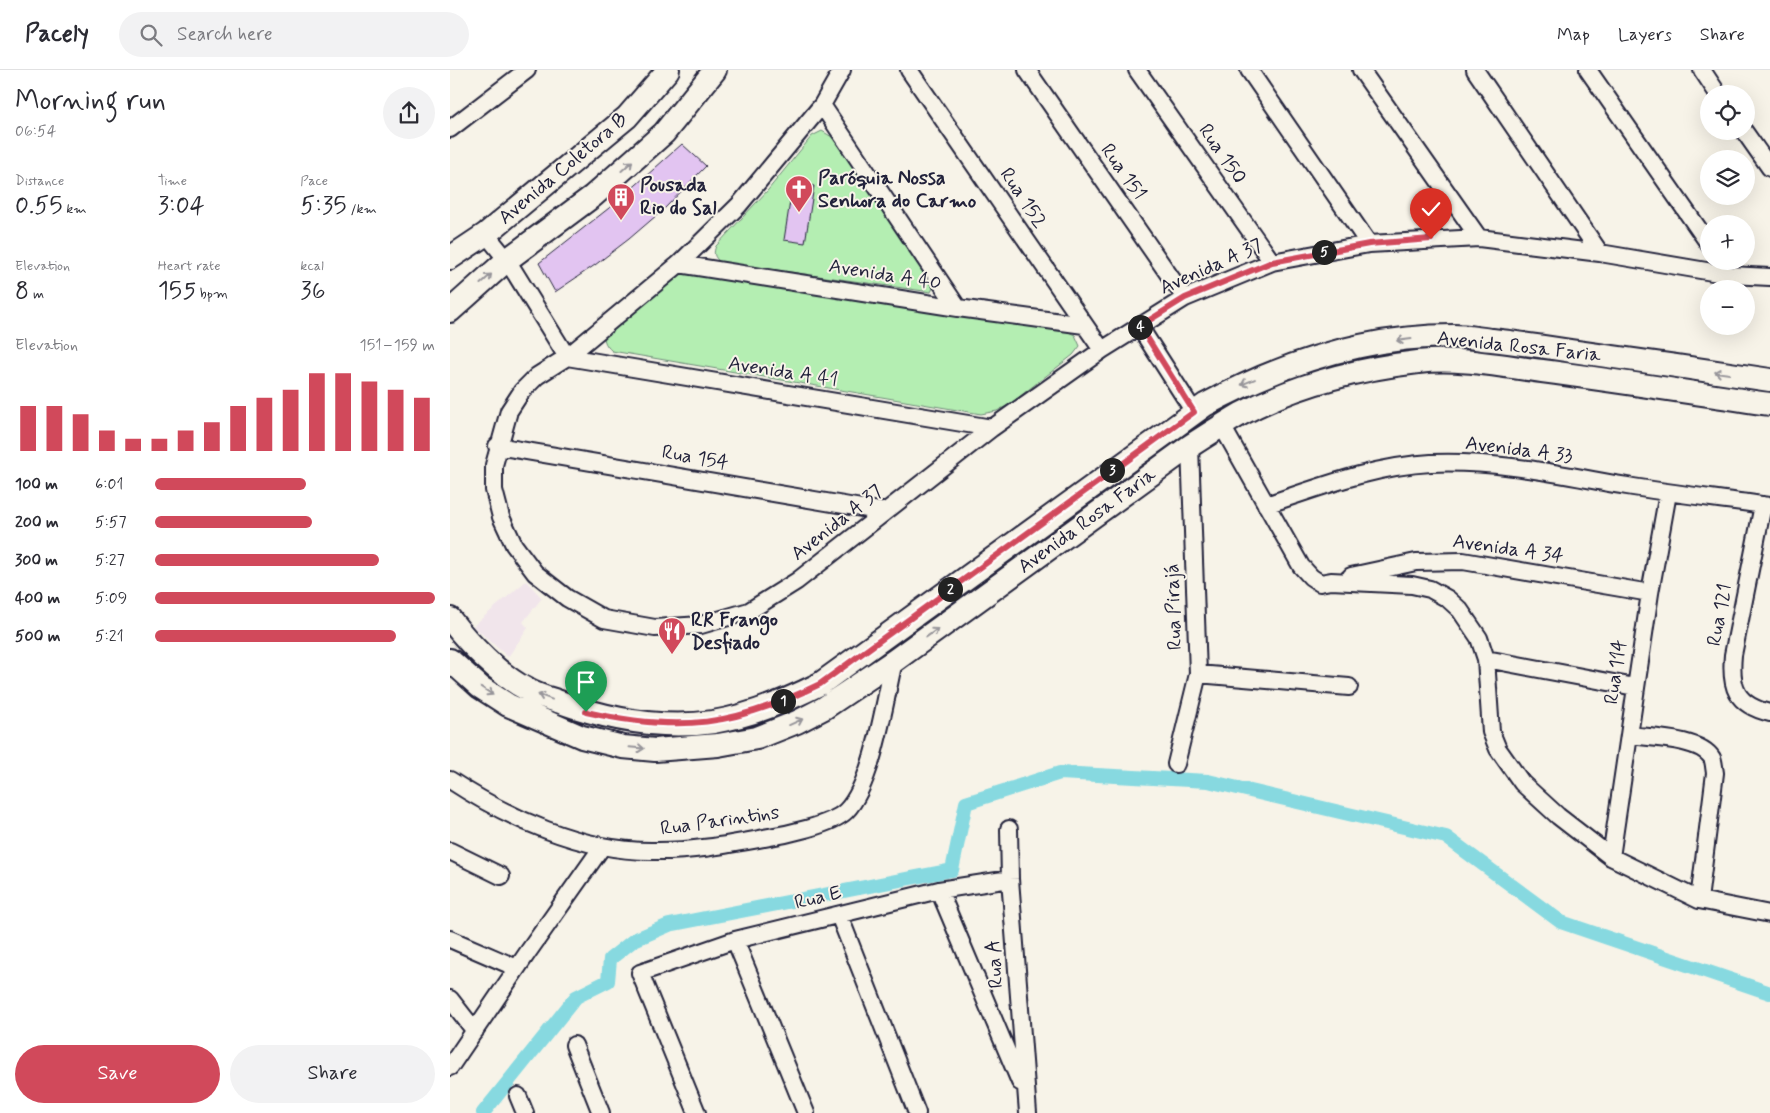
<!DOCTYPE html>
<meta charset="utf-8">
<style>
:root{--surface:#fff;--page:#f2f2f3;--text:#2b2b33;--muted:#7c7c81;--line:#e1e1e2;--accent:#d1495b}
body{margin:0;font-family:Mynerve,sans-serif;background:var(--page);color:var(--text);height:100vh;display:flex;flex-direction:column;font-size:19px;white-space:nowrap}
*{box-sizing:border-box;margin:0}
p{font-size:16px;color:var(--muted)}
.icon{flex:none;width:28px;height:28px;fill:none;stroke:currentColor;stroke-width:2;stroke-linecap:round;stroke-linejoin:round}
.map{position:relative;flex:1;overflow:hidden}
.drawer{display:flex;flex-direction:column;background:var(--surface);width:450px}
.drawer>*{flex:none}
.fabs{position:absolute;left:1250px;top:15px;display:grid;gap:10px}
.fabs a{display:grid;place-items:center;width:55px;height:55px;border-radius:50%;background:var(--surface);box-shadow:0 5px 20px #0002;font-size:25px}
.pin{position:absolute;display:grid;place-items:center;width:42px;height:42px;color:#fff;margin:-51px -21px;border-radius:50% 50% 50% 0;rotate:-45deg;box-shadow:0 0 5px #0007}
.pin .icon{rotate:45deg}
.km{position:absolute;width:25px;height:25px;margin:-12px;border-radius:50%;background:#222;color:#fff;font-size:14px;line-height:25px;text-align:center}
.round{display:grid;place-items:center;flex:none;width:52px;height:52px;border-radius:26px;background:var(--page)}
.summary{display:flex;align-items:center;justify-content:space-between;height:85px;padding:0 15px}
h1{font-size:28px;font-weight:600;line-height:38px}
.metrics{display:grid;grid-template-columns:repeat(3,1fr);gap:8px;height:85px;padding:5px 15px}
.metrics div{display:grid;align-content:center}
.metrics b{font-size:25px;font-weight:600}
.metrics small{font-size:14px;font-weight:400}
.metrics p{font-size:14px}
.chart{height:140px;padding:10px 15px}
.chart p{display:flex;justify-content:space-between}
.chart svg{width:100%;height:90px;margin-top:5px;stroke:var(--accent);stroke-width:6}
.button{display:flex;gap:10px;margin-top:auto;padding:10px 15px}
.button a{flex:1;height:58px;border-radius:30px;background:var(--accent);color:#fff;font-size:20px;font-weight:600;line-height:58px;text-align:center}
.button a+a{background:var(--page);color:var(--text)}
ul{padding:0 15px;list-style:none;font-size:16px}
li{display:grid;grid-template-columns:80px 60px 1fr;align-items:center;height:38px}
li i{height:12px;border-radius:6px;background:var(--accent)}
header{display:flex;align-items:center;gap:30px;box-sizing:border-box;height:70px;padding:0 25px;background:var(--surface);border-bottom:1px solid var(--line)}
header strong{font-size:24px}
nav{display:flex;gap:28px;margin-inline-start:auto;font-size:18px}
.search{width:350px;height:45px;background:var(--page);display:flex;align-items:center;gap:12px;box-sizing:border-box;padding:0 18px;border-radius:28px;color:var(--muted);font-size:19px}
main{display:flex;flex:1;min-height:0}
.map>svg:first-child{display:block}
.built{fill:#f1e5eb}
.green{fill:#b4eeb2;stroke:#6b8876}
.lines{fill:none;stroke-linecap:round;stroke-linejoin:round}
.canal{stroke:#87d9e0;stroke-width:14}
.building{fill:#e2c4f1;stroke:#22223b}
.street-casing{stroke:#22223b;stroke-width:20}
.secondary-casing{stroke:#22223b;stroke-width:26}
.street{stroke:#f7f3e8;stroke-width:16}
.secondary{stroke:#f7f3e8;stroke-width:22}
.oneway{stroke:#97959a}
.route-casing{stroke:#fff;stroke-width:10}
.route{stroke:#d1495b;stroke-width:6}
.labels{text-anchor:middle;dominant-baseline:central;stroke-width:4;stroke-linejoin:round;paint-order:stroke}
.street-label{font-size:20px;fill:#22223b;stroke:#f7f3e8}
.poi-label{font-size:20px;font-weight:bold;fill:#22223b;stroke:#f7f3e8;text-anchor:start}
</style>
<header>
<strong>Pacely</strong>
<div class="search"><svg class="icon" aria-label="search" viewBox="0 0 24 24"><circle cx="10" cy="10" r="6"/><path d="M15 15l6 6"/></svg>Search here</div>
<nav><a>Map</a><a>Layers</a><a>Share</a></nav>
</header>
<main>
<section class="drawer">
<div class="summary"><div><h1>Morning run</h1><p>06:54</p></div><a class="round"><svg class="icon" aria-label="share" viewBox="0 0 24 24"><path d="M12 15V3M7 8l5-5 5 5M5 13v7h14v-7"/></svg></a></div>
<div class="metrics">
<div><p>Distance</p><b>0.55<small> km</small></b></div>
<div><p>Time</p><b>3:04</b></div>
<div><p>Pace</p><b>5:35<small> /km</small></b></div>
</div>
<div class="metrics">
<div><p>Elevation</p><b>8<small> m</small></b></div>
<div><p>Heart rate</p><b>155<small> bpm</small></b></div>
<div><p>kcal</p><b>36</b></div>
</div>
<div class="chart"><p><span>Elevation</span>151–159 m</p>
<svg viewBox="0 0 160 44" preserveAspectRatio="none"><path d="M5 44V22M15 44V22M25 44V26M35 44V34M45 44V38M55 44V38M65 44V34M75 44V30M85 44V22M95 44V18M105 44V14M115 44V6M125 44V6M135 44V10M145 44V14M155 44V18"/></svg>
</div>
<ul>
<li><b>100 m</b>6:01<i style="width:54%"></i></li>
<li><b>200 m</b>5:57<i style="width:56%"></i></li>
<li><b>300 m</b>5:27<i style="width:80%"></i></li>
<li><b>400 m</b>5:09<i style="width:100%"></i></li>
<li><b>500 m</b>5:21<i style="width:86%"></i></li>
</ul>
<div class="button"><a>Save</a><a>Share</a></div>
</section>
<div class="map">
<svg width="1320" height="1043" viewBox="0 0 1320 1043">
<rect width="100%" height="100%" fill="#f7f3e8"/>
<filter id="ink" filterUnits="userSpaceOnUse"><feTurbulence type="fractalNoise" baseFrequency=".02" numOctaves="2"/><feDisplacementMap in="SourceGraphic" scale="10" xChannelSelector="R" yChannelSelector="G"/><feConvolveMatrix kernelMatrix="1 2 1 2 8 2 1 2 1" color-interpolation-filters="sRGB"/></filter>
<g filter="url(#ink)">
<path class="built" d="M76,511L92,528L73,552L78,558L58,587L23,556Z"/>
<path class="green" d="M372,61L382,67L485,214L481,222L270,192C264,187 263,183 266,176L318,120L362,66Z
M237,203L614,260L625,265L630,276L623,285L560,334L547,341L531,344L162,281C154,274 153,269 155,259L228,204Z"/>
<g class="lines">
<path class="canal" d="M33,1043L126,927L158,911L160,889L184,870L219,855L502,800L516,733L610,703L758,711L996,767L1111,852L1320,923"/>
</g>
<path class="building" d="M232,74L256,96L214,139L179,169L145,195L105,222L89,193L168,131Z
M343,112L364,116L355,173L334,170Z"/>
<g class="lines">
<g class="street-casing">
<path id="street" d="M392,0L372,35L289,135L229,194L117,287L87,306L72,321L59,341L44,395V420L51,447L64,475L85,503L117,528L154,549L205,558L251,555L299,541L347,511L542,358L652,280L735,228L822,192L919,174L1029,168L1150,183L1280,205L1320,207
M459,0L652,280
M577,0L735,228
M687,0L822,192
M799,0L919,174
M911,0L1029,168
M1025,0L1150,183
M1138,0L1259,174
M1252,0L1268,24
M372,35L508,238
M0,59L77,0
M1294,61L1320,98
M36,164L57,190L117,287L542,358
M229,194L508,238L634,255
M689,256L744,342
M772,356L851,496L861,507L870,513L881,511L962,515L980,519L998,529L1010,540L1029,568L1036,589L1041,662L1048,679L1072,713L1108,746L1161,787L1249,830L1320,844
M47,376L435,442
M816,435C870,417 924,396 981,393C1047,390 1112,405 1177,416C1225,424 1272,429 1320,436
M1313,435L1283,585C1280,618 1286,635 1320,643
M901,506L966,492L1013,491L1200,523
M1036,589L1185,617
M748,604L899,617
M1179,665C1201,668 1250,668 1262,688C1264,692 1264,698 1265,703L1249,830
M726,694L748,604L740,376
M0,710C58,748 131,781 201,781C239,782 277,775 314,768C334,765 382,755 396,741C423,714 435,629 444,591
M559,759L560,809L578,1043
M0,781L51,806
M1161,787L1200,523L1218,423
M489,820L570,1012
M389,845L467,1043
M0,869L67,898
M285,870L356,1043
M0,929L25,961
M124,975L151,1043
M0,997L78,882L152,777
M68,1026L75,1043
M247,1043L190,903L285,870L489,820L560,809"/>
</g>
<g class="secondary-casing">
<path id="secondary" d="M0,188L36,164L177,47L218,0
M0,241L57,190L143,126L214,63L265,0
M0,549C19,574 50,606 78,620C87,625 98,628 107,631C157,649 210,660 263,652C301,646 336,631 370,614L755,335C832,293 916,266 1004,266C1017,266 1030,269 1042,270C1069,273 1095,277 1121,281C1187,290 1254,300 1320,310
M0,590L30,617L58,635L132,667L173,677L205,680L268,675L307,668L347,652L374,638L444,591L740,376C757,365 774,354 791,344C845,315 908,299 968,292C1009,287 1051,296 1092,301C1168,311 1244,323 1320,334"/>
</g>
<use href="#street" class="street"/>
<use href="#secondary" class="secondary"/>
</g>
<defs><path id="oneway-shaft" d="M-6 0H5M1.5-3L5.5 0L1.5 3" fill="none" stroke-width="1.6" stroke-linecap="round" stroke-linejoin="round" transform="scale(1.25)"/></defs>
<g class="oneway">
<use href="#oneway-shaft" transform="translate(177 96) rotate(-42)"/>
<use href="#oneway-shaft" transform="translate(36 209) rotate(-42)"/>
<use href="#oneway-shaft" transform="translate(954 270) rotate(173)"/>
<use href="#oneway-shaft" transform="translate(1272 303) rotate(-172)"/>
<use href="#oneway-shaft" transform="translate(798 312) rotate(157)"/>
<use href="#oneway-shaft" transform="translate(482 563) rotate(-36)"/>
<use href="#oneway-shaft" transform="translate(37 621) rotate(33)"/>
<use href="#oneway-shaft" transform="translate(95 627) rotate(-160)"/>
<use href="#oneway-shaft" transform="translate(346 652) rotate(-24)"/>
<use href="#oneway-shaft" transform="translate(187 678) rotate(5)"/>
</g>
</g>
<g class="lines" filter="url(#ink)">
<g class="route-casing">
<path id="route" d="M136,642C230,663 285,656 370,614L744,342L690,256L735,228L822,192L919,174L981,169"/>
</g>
<use href="#route" class="route"/>
</g>
<defs>
<g id="church-pin" transform="scale(1.4375)"><path d="M0 17L-7.5 6A9.5 9.5 0 1 1 7.5 6Z" fill="#d1495b" stroke="#f7f3e8"/><path d="M-1.2-6h2.4v3.5h3.3v2.4h-3.3V6h-2.4V-.1h-3.3v-2.4h3.3Z" fill="#fff"/></g>
<g id="building-pin" transform="scale(1.4375)"><path d="M0 17L-7.5 6A9.5 9.5 0 1 1 7.5 6Z" fill="#d1495b" stroke="#f7f3e8"/><path d="M-4-6H4V6H1V3H-1V6H-4ZM-2.5-4.3h1.7v1.8h-1.7ZM.8-4.3h1.7v1.8H.8ZM-2.5-1h1.7V.8h-1.7ZM.8-1h1.7V.8H.8Z" fill="#fff"/></g>
<g id="restaurant-pin" transform="scale(1.4375)"><path d="M0 17L-7.5 6A9.5 9.5 0 1 1 7.5 6Z" fill="#d1495b" stroke="#f7f3e8"/><path d="M-5-6h1v4h1v-4h1v4h1v-4h1v5L-1.5 .5V6h-2V.5L-5-1ZM5-6V6H3V1.5H1.5Q1.5-4 5-6Z" fill="#fff"/></g>
</defs>
<g fill-rule="evenodd">
<use href="#church-pin" x="349" y="119"/>
<use href="#building-pin" x="171" y="127"/>
<use href="#restaurant-pin" x="222" y="561"/>
</g>
<g class="labels">
<g class="street-label">
<text transform="translate(772 84) rotate(55)">Rua 150</text>
<text transform="translate(113 99) rotate(-40)">Avenida Coletora B</text>
<text transform="translate(673 102) rotate(55)">Rua 151</text>
<text transform="translate(573 128) rotate(56)">Rua 152</text>
<text transform="translate(761 197) rotate(-24)">Avenida A 37</text>
<text transform="translate(435 205) rotate(9)">Avenida A 40</text>
<text transform="translate(1069 277) rotate(6)">Avenida Rosa Faria</text>
<text transform="translate(333 302) rotate(9)">Avenida A 41</text>
<text transform="translate(1069 380) rotate(7)">Avenida A 33</text>
<text transform="translate(245 388) rotate(10)">Rua 154</text>
<text transform="translate(637 451) rotate(-36)">Avenida Rosa Faria</text>
<text transform="translate(387 453) rotate(-38)">Avenida A 37</text>
<text transform="translate(1058 479) rotate(8)">Avenida A 34</text>
<text transform="translate(724 537) rotate(-92)">Rua Pirajá</text>
<text transform="translate(1270 545) rotate(-79)">Rua 121</text>
<text transform="translate(1166 602) rotate(-82)">Rua 114</text>
<text transform="translate(270 751) rotate(-8)">Rua Parintins</text>
<text transform="translate(368 828) rotate(-14)">Rua E</text>
<text transform="translate(545 894) rotate(-94)">Rua A</text>
</g>
<g class="poi-label">
<text x="368" y="108">Paróquia Nossa<tspan x="368" dy="23">Senhora do Carmo</tspan></text>
<text x="190" y="115">Pousada<tspan x="190" dy="23">Rio do Sal</tspan></text>
<text x="241" y="550">RR Frango<tspan x="241" dy="23">Desfiado</tspan></text>
</g>
</g>
</svg>
<div class="fabs">
<a><svg class="icon" aria-label="locate" viewBox="0 0 24 24"><circle cx="12" cy="12" r="6"/><path d="M12 2v4M12 18v4M2 12h4M18 12h4"/></svg></a>
<a><svg class="icon" aria-label="layers" viewBox="0 0 24 24"><path d="M12 4l9 5-9 5-9-5zM3 14l9 5 9-5"/></svg></a>
<a>+</a>
<a>−</a>
</div>
<div class="pin" style="left:136px;top:642px;background:#1e9e55"><svg class="icon" aria-label="arrive" viewBox="0 0 24 24"><path d="M6 21V4h12l-3 4 3 4H6"/></svg></div>
<div class="pin" style="left:981px;top:169px;background:#d93025"><svg class="icon" aria-label="check" viewBox="0 0 24 24"><path d="M5 12l5 5 9-10"/></svg></div>
<b class="km" style="left:333px;top:631px">1</b>
<b class="km" style="left:500px;top:519px">2</b>
<b class="km" style="left:662px;top:400px">3</b>
<b class="km" style="left:690px;top:257px">4</b>
<b class="km" style="left:874px;top:182px">5</b>
</div>
</main>
